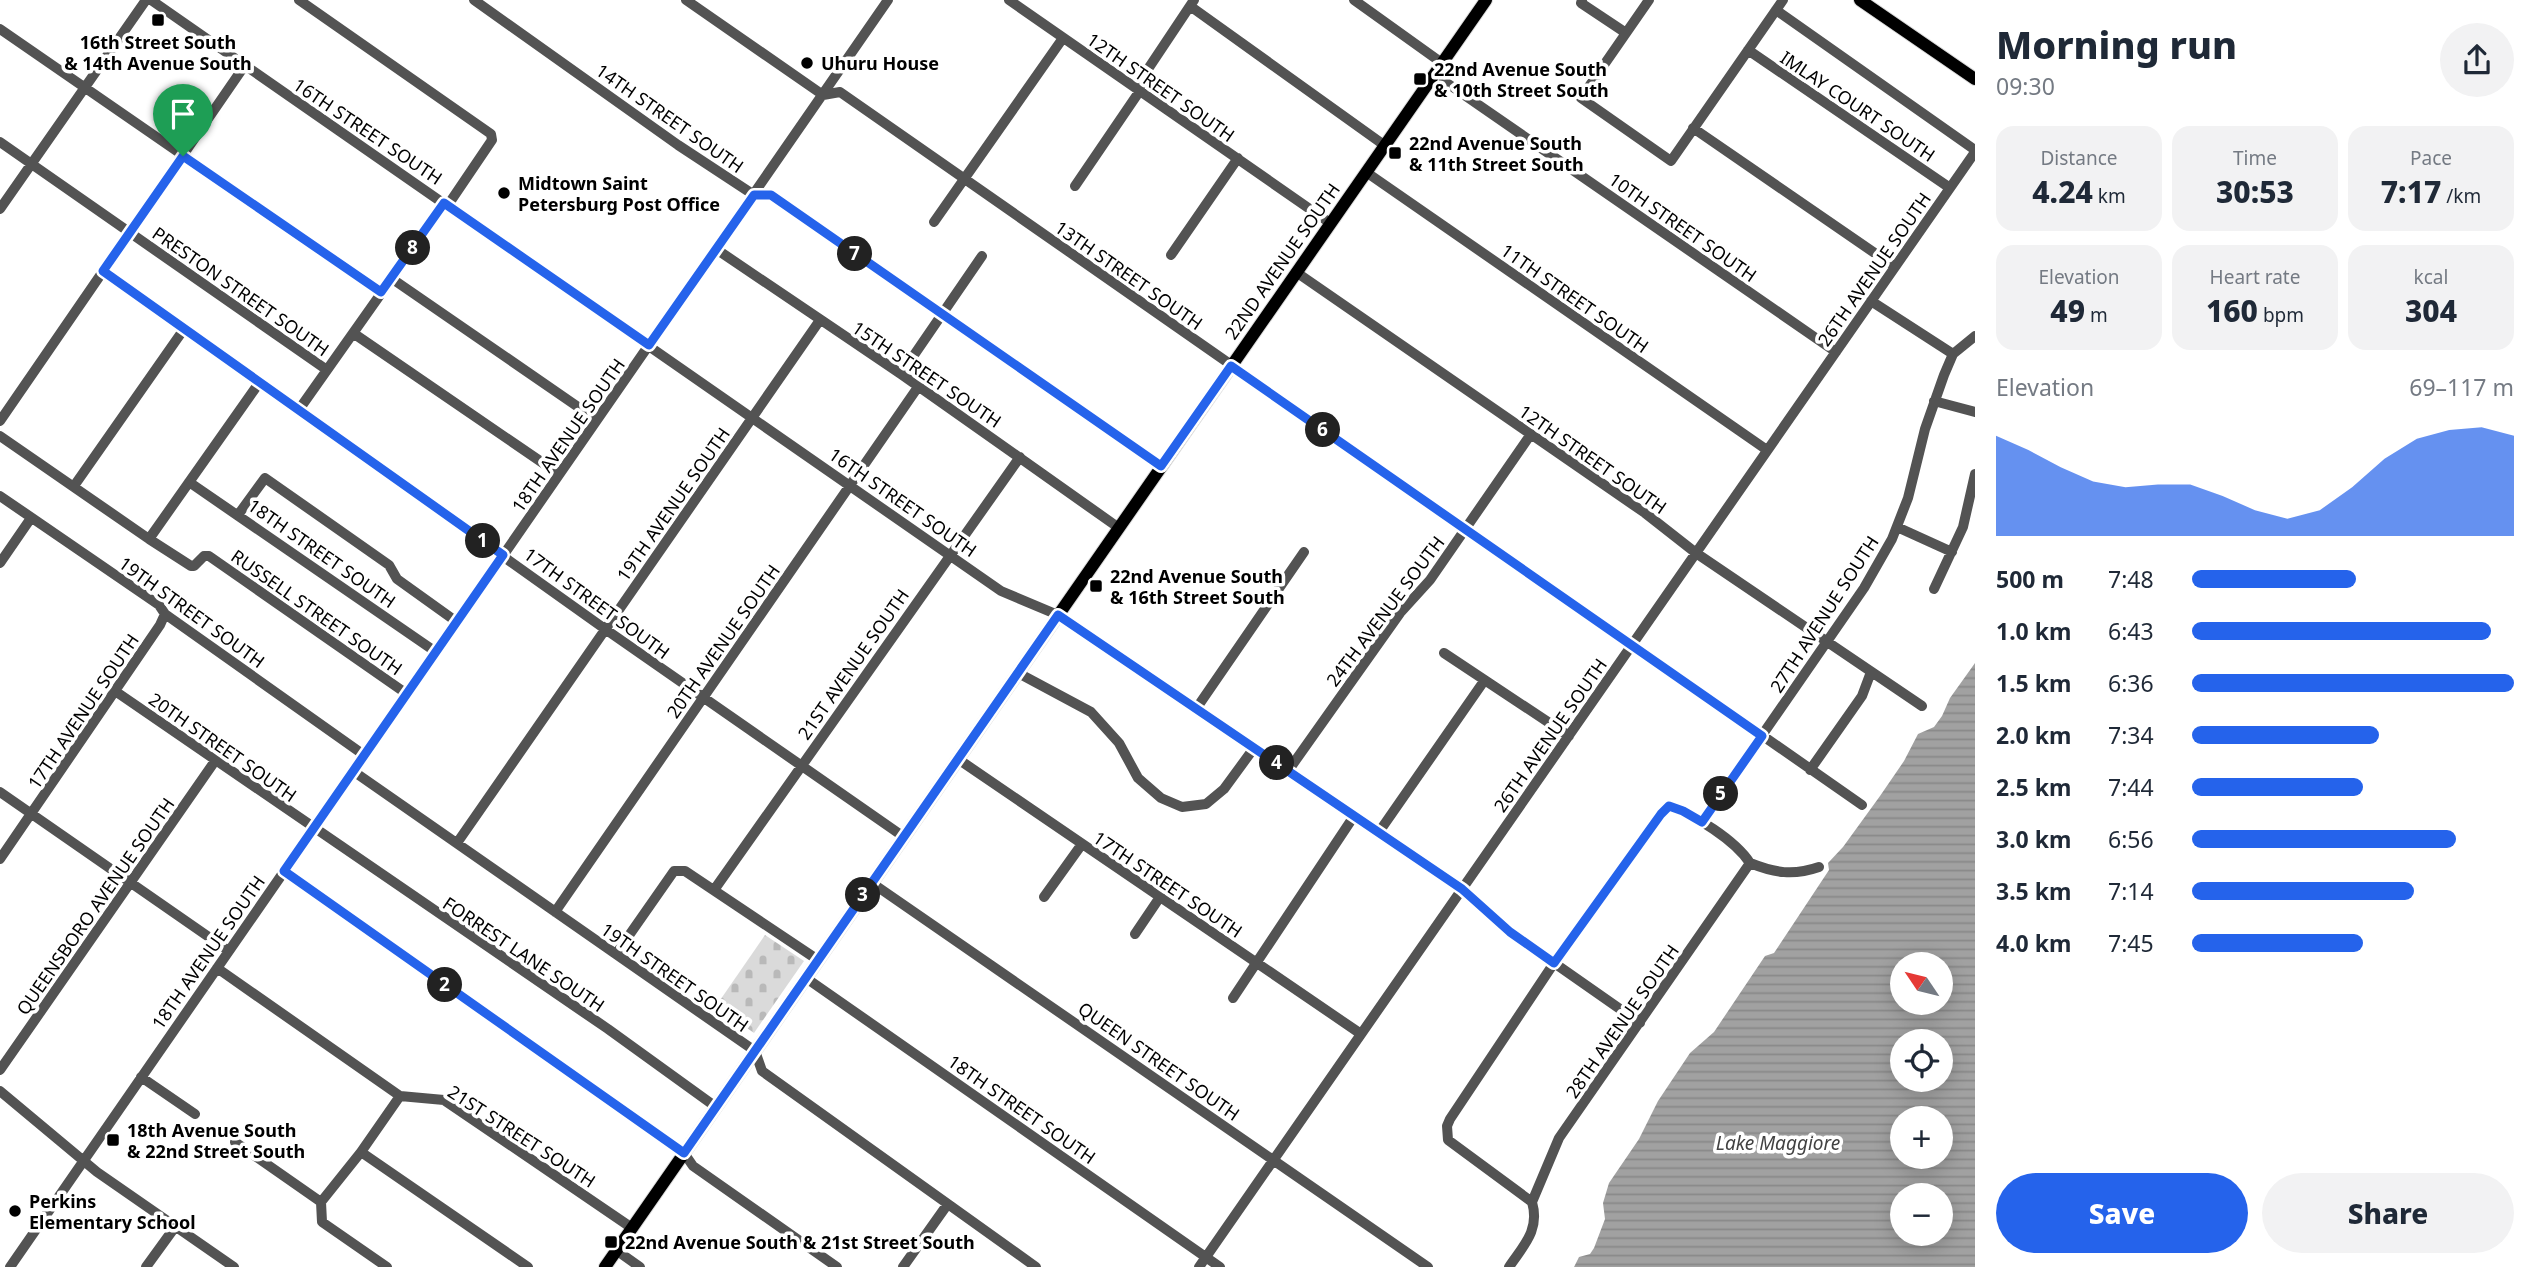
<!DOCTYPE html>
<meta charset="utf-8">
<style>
:root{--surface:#fff;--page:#f2f2f3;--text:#1f2937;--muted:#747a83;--accent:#2563eb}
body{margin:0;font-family:"Noto Sans",sans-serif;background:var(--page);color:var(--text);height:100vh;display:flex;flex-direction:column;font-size:26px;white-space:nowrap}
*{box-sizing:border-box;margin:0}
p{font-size:23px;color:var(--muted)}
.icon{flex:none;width:38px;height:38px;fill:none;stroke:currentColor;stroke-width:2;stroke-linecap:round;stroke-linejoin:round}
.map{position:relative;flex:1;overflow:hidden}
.sheet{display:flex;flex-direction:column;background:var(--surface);width:560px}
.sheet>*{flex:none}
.needle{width:46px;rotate:305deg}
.controls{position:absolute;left:1890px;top:952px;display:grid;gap:14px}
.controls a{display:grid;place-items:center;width:63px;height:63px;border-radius:50%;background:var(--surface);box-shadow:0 4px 18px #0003;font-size:35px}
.pin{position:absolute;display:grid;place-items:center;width:60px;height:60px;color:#fff;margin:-72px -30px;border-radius:50% 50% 50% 0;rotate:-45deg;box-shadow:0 0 7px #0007}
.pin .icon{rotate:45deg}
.km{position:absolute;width:35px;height:35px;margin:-18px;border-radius:50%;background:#222;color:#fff;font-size:19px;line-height:35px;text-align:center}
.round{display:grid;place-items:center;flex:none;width:74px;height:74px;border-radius:37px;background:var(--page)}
.overview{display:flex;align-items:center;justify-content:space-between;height:119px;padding:0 21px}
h1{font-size:38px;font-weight:800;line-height:52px}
.metrics{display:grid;grid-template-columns:repeat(3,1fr);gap:10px;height:119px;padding:7px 21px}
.metrics div{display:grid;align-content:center;border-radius:18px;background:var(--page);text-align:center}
.metrics b{font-size:30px;font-weight:800}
.metrics small{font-size:19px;font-weight:400}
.metrics p{font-size:19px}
.chart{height:196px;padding:14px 21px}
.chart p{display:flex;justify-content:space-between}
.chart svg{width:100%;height:126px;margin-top:7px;fill:var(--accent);opacity:.7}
.button{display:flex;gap:14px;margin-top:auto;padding:14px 21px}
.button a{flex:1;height:80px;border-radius:42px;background:var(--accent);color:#fff;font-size:28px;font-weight:800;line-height:80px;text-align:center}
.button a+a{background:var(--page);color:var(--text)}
ul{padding:0 21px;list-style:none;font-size:23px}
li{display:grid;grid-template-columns:112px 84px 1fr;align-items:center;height:52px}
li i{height:18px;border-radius:9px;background:var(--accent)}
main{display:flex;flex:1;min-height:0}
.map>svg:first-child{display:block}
.cemetery{fill:url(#cemetery-stones)}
.water{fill:url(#water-rules);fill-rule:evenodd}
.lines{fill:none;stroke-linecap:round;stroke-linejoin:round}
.major-casing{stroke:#dbdbdb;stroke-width:14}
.minor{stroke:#535353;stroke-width:10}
.major{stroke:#000;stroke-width:12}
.route-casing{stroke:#fff;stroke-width:14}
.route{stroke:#2563eb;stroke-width:9}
.poi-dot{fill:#000;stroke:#fff;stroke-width:2.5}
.labels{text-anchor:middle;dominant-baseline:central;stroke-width:7;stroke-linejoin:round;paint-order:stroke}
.poi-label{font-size:18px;font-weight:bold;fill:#000;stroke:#fff;text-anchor:start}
.street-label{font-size:18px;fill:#000;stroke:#fff}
.water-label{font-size:19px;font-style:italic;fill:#424242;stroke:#fff}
</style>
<main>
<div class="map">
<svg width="1975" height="1267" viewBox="0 0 1975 1267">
<defs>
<pattern id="cemetery-stones" width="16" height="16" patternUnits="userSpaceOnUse" patternTransform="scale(1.75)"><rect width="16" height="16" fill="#dadada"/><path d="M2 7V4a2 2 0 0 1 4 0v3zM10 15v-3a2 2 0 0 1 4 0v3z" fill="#b9b9b9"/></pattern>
<pattern id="water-rules" width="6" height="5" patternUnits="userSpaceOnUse" patternTransform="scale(1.75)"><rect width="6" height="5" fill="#a1a1a1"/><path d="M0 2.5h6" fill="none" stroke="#898989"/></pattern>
</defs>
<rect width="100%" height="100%" fill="#fff"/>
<path class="cemetery" d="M765,935L804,961L754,1033L716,1006Z"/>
<path class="water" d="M1975,663V1267H1574L1579,1257L1590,1254L1594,1248L1605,1219L1603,1203L1609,1183L1639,1139L1658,1101L1690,1053L1714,1032L1765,956L1774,953L1829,870L1828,863L1843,847L1880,796L1904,761L1918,734L1934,727L1942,716L1950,698ZM1902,964H1941V1003H1902ZM1902,1041H1941V1080H1902ZM1902,1118H1941V1157H1902ZM1902,1195H1941V1234H1902Z"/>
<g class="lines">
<g class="major-casing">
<path id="major" d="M1860,0L1975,79
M605,1267L1486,0"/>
</g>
<path class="minor" d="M151,0L1001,591L1058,615L1462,889L1510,932L1640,1023
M299,0L491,134L492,140L448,205
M474,0L678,145L754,195H770L1161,466
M686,0L823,95L840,92L1862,805
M1009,0L1330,223
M1354,0L1442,63L1444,81L1836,352
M1582,0L1581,3L1626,33
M1649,0L1581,98L1671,161L1783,0
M1190,6L1384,145
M1776,10L1975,150
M0,29L381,292
M1748,50L1950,188
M1693,128L1895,267
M0,142L327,370
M1366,172L1767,450
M1075,186L1139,92L1142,78L1194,0
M0,209L146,0
M934,222L1063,38
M716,249L901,374L1119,528
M1171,255L1238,158
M103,271L605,629L904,837
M1296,272L1645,513L1696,553L1922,706
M391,278L597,420
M1871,301L1953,354
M353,333L559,474
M901,374L982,256
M1934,401L1975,412
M298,411L445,203
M0,421L245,65
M0,436L149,539L191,566H194L204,556H209L407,694
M189,482L436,652
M74,486L184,329
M0,496L159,605L165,614L364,755
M238,515L265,478L389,565L397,579L457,622
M1897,527L1952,552
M149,539L259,383
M0,563L31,518
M1934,589L1963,527L1975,474
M1444,653L1569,736
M1018,673L1091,712L1119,743L1138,778L1161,798L1182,807L1206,804L1224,789L1254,748
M115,691L608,1029L716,1107
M1196,709L1304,552
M958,759L1361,1034
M1810,770L1862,696L1871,672
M353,771L755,1051L762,1071L1036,1267
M1288,771L1400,613L1430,580L1531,434
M0,792L229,951
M1702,822L1864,588L1892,539L1908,498L1925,429L1944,375L1953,354L1975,336
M1379,832L1484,681
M457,843L820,320
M0,859L160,625L165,614
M284,871L684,1153L693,1166L837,1267
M872,883L1428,1267
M714,890L1020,457
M1044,897L1082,844
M555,912L918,387
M1135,934L1160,897
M616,954L674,871H685L818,960
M217,968L400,1096L444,1100L632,1228
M806,978L1220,1267
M1233,998L1354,816
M0,1070L215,761
M141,1077L195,1114
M0,1091L97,1172L234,1267
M235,1142L321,1202
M361,1152L528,1267
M1532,1202L1448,1140L1447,1126L1450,1119L1554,963L1661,814L1669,806C1695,815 1735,840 1750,863
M616,1250L640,1267
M10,1267L888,0
M146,1267L175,1227
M387,1267L322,1222L321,1202L361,1152L400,1096
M903,1267L947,1205
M1199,1267L1975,152
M1509,1267C1524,1245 1540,1230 1532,1202L1559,1138L1750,863C1775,873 1793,876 1819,867"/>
<use href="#major" class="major"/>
</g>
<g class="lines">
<g class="route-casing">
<path id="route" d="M183,156L381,292L444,203L649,345L754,195H771L1161,466L1231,366L1762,736L1702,822L1683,811L1669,806L1661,814L1554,963L1510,932L1462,889L1058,615L684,1153L284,871L503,555L103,271Z"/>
</g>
<use href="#route" class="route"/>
</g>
<g class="poi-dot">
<rect x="151" y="13" width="14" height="14" rx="3.5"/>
<circle cx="807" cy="63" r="7"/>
<rect x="1413" y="72" width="14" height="14" rx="3.5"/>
<rect x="1388" y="146" width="14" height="14" rx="3.5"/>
<circle cx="504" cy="193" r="7"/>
<rect x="1089" y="579" width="14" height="14" rx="3.5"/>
<rect x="106" y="1133" width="14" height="14" rx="3.5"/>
<circle cx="15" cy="1211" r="7"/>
<rect x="604" y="1235" width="14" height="14" rx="3.5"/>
</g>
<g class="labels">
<g class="poi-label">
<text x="158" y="42" text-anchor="middle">16th Street South<tspan x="158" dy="21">&amp; 14th Avenue South</tspan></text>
<text x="821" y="63">Uhuru House</text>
<text x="1434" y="69">22nd Avenue South<tspan x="1434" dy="21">&amp; 10th Street South</tspan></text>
<text x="1409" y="143">22nd Avenue South<tspan x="1409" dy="21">&amp; 11th Street South</tspan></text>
<text x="518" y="183">Midtown Saint<tspan x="518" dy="21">Petersburg Post Office</tspan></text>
<text x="1110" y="576">22nd Avenue South<tspan x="1110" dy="21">&amp; 16th Street South</tspan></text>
<text x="127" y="1130">18th Avenue South<tspan x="127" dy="21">&amp; 22nd Street South</tspan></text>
<text x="29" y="1201">Perkins<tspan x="29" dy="21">Elementary School</tspan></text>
<text x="625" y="1242">22nd Avenue South &amp; 21st Street South</text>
</g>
<g class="street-label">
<text transform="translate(1161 87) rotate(35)">12TH STREET SOUTH</text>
<text transform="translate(1858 106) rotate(34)">IMLAY COURT SOUTH</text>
<text transform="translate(670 118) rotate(35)">14TH STREET SOUTH</text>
<text transform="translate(368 131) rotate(34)">16TH STREET SOUTH</text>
<text transform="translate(1683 227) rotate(35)">10TH STREET SOUTH</text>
<text transform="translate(1282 261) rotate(-55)">22ND AVENUE SOUTH</text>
<text transform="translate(1874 269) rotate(-55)">26TH AVENUE SOUTH</text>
<text transform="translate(1129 275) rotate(35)">13TH STREET SOUTH</text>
<text transform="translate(241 291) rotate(35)">PRESTON STREET SOUTH</text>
<text transform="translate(1575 298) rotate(35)">11TH STREET SOUTH</text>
<text transform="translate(927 374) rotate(34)">15TH STREET SOUTH</text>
<text transform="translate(568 435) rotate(-55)">18TH AVENUE SOUTH</text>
<text transform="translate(1593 459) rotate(35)">12TH STREET SOUTH</text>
<text transform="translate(903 502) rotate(35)">16TH STREET SOUTH</text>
<text transform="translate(673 504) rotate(-55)">19TH AVENUE SOUTH</text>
<text transform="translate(322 553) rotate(35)">18TH STREET SOUTH</text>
<text transform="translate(597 603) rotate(36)">17TH STREET SOUTH</text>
<text transform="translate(1385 611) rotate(-53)">24TH AVENUE SOUTH</text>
<text transform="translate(192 612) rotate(36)">19TH STREET SOUTH</text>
<text transform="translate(317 612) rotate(35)">RUSSELL STREET SOUTH</text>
<text transform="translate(1824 614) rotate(-57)">27TH AVENUE SOUTH</text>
<text transform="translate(723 641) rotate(-55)">20TH AVENUE SOUTH</text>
<text transform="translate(853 664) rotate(-55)">21ST AVENUE SOUTH</text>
<text transform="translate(83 711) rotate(-56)">17TH AVENUE SOUTH</text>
<text transform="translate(1550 735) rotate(-55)">26TH AVENUE SOUTH</text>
<text transform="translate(223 747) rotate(35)">20TH STREET SOUTH</text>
<text transform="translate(1168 884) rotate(34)">17TH STREET SOUTH</text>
<text transform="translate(95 906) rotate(-55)">QUEENSBORO AVENUE SOUTH</text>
<text transform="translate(208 952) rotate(-55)">18TH AVENUE SOUTH</text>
<text transform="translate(524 954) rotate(34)">FORREST LANE SOUTH</text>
<text transform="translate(675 977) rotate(35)">19TH STREET SOUTH</text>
<text transform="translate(1622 1021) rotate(-55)">28TH AVENUE SOUTH</text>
<text transform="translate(1159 1061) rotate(35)">QUEEN STREET SOUTH</text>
<text transform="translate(1022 1109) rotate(35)">18TH STREET SOUTH</text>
<text transform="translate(522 1136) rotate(33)">21ST STREET SOUTH</text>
</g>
<g class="water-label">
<text x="1778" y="1143">Lake Maggiore</text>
</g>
</g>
</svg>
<div class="controls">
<a><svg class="needle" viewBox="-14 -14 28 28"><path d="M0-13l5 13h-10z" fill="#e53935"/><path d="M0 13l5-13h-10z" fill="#747a83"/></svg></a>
<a><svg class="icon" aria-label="locate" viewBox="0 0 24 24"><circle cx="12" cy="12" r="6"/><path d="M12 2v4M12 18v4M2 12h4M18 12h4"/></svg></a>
<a>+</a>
<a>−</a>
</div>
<div class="pin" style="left:183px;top:156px;background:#1e9e55"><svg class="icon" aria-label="arrive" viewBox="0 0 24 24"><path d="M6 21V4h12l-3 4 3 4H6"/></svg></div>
<b class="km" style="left:483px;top:541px">1</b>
<b class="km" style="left:445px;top:985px">2</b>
<b class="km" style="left:863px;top:895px">3</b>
<b class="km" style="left:1277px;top:763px">4</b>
<b class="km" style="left:1721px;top:794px">5</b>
<b class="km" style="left:1323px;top:430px">6</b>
<b class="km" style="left:855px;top:254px">7</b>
<b class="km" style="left:413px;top:248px">8</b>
</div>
<section class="sheet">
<div class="overview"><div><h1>Morning run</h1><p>09:30</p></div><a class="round"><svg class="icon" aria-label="share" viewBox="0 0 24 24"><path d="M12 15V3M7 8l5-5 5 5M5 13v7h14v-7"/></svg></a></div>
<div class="metrics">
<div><p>Distance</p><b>4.24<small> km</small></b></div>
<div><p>Time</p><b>30:53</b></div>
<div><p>Pace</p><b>7:17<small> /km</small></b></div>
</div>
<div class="metrics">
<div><p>Elevation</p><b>49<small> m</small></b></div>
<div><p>Heart rate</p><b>160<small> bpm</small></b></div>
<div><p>kcal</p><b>304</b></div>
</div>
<div class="chart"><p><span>Elevation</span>69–117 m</p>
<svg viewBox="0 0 160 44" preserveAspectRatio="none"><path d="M0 44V9L10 14L20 20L30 25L40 27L50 26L60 26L70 30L80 35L90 38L100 35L110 27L120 17L130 10L140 7L150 6L160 9V44z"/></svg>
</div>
<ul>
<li><b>500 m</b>7:48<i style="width:51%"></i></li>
<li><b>1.0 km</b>6:43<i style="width:93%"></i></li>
<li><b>1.5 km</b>6:36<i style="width:100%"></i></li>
<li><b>2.0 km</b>7:34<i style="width:58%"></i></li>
<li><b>2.5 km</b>7:44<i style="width:53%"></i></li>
<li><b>3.0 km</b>6:56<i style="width:82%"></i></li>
<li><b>3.5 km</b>7:14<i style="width:69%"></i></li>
<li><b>4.0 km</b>7:45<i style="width:53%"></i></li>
</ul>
<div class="button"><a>Save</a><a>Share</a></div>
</section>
</main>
